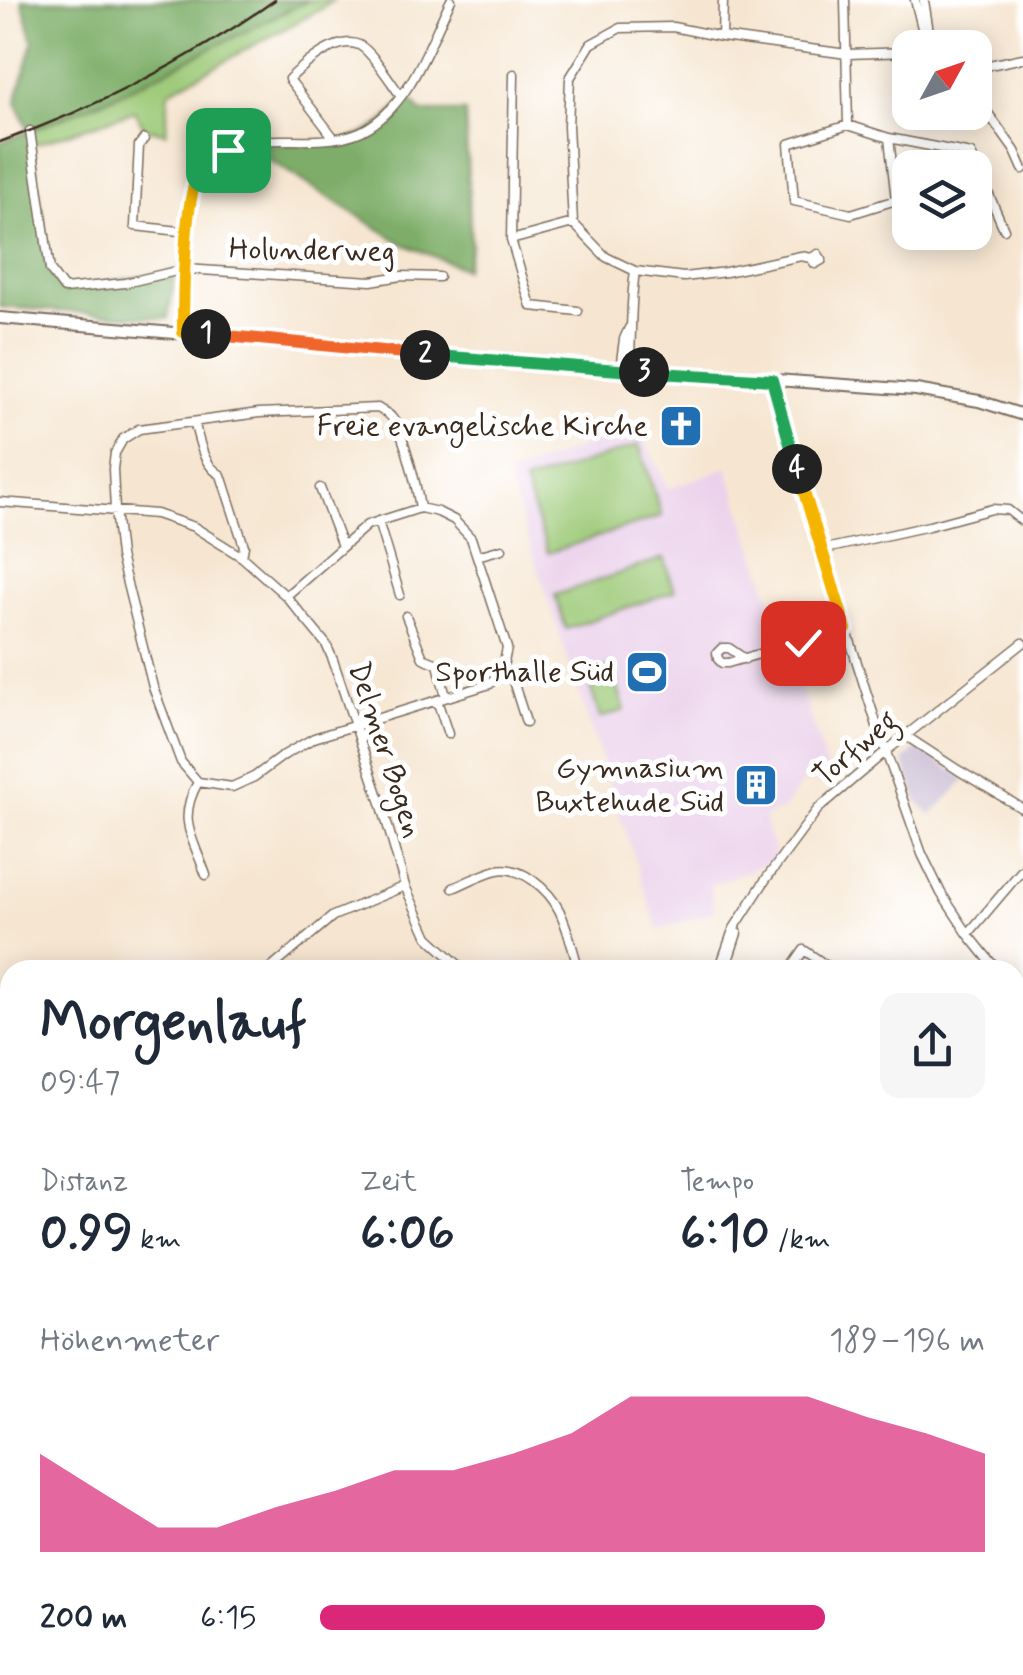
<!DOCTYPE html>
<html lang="de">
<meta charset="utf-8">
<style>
:root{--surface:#fff;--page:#f6f6f7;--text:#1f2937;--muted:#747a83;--accent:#db2777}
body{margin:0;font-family:Mynerve,sans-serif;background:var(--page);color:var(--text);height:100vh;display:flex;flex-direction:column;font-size:38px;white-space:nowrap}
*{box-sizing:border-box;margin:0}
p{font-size:32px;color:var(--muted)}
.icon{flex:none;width:55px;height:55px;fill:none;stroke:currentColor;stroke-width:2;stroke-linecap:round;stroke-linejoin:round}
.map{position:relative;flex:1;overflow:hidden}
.side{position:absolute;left:0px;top:960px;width:1025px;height:715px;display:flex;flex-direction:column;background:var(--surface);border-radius:30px 30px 0 0;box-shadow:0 5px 25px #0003}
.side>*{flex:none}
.needle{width:65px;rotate:50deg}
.tools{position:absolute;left:892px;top:30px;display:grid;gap:20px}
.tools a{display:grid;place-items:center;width:100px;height:100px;border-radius:20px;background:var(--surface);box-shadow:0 5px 25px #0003;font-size:50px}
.pin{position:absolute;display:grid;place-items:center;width:85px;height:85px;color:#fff;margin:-42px;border-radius:20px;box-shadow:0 5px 15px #0006}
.km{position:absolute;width:50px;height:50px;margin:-25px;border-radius:50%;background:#222;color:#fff;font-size:28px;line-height:50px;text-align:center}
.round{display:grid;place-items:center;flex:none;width:105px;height:105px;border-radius:20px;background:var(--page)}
.headline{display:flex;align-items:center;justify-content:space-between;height:170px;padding:0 40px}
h1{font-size:55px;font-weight:700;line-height:75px}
.metrics{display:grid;grid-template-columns:repeat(3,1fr);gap:15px;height:170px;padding:10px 40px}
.metrics div{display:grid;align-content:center}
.metrics b{font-size:50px;font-weight:700}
.metrics small{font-size:28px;font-weight:400}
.metrics p{font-size:28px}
.chart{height:280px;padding:20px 40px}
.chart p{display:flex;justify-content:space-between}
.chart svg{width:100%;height:180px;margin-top:10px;fill:var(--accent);opacity:.7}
ul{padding:0 40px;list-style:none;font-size:32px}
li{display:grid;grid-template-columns:160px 120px 1fr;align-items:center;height:75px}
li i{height:25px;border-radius:12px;background:var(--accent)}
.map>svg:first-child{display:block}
.built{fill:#ebd1eb}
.industrial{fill:#cbbfd5}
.green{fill:#9cc977;stroke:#6c7a4a;stroke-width:2.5}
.forest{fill:#7dad68;stroke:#5c6c43;stroke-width:2.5}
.water{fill:#6a9cd4;stroke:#526379;stroke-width:2.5}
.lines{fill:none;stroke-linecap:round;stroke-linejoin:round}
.minor-casing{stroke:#7c6c5d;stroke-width:11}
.major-casing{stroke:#7c6c5d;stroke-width:14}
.minor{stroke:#fff;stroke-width:8}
.major{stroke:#fff;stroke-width:10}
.rail{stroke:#3b2a1e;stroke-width:2.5}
.split-1-casing{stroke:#fff;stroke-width:20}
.split-2-casing{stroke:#fff;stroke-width:20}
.split-3-casing{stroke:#fff;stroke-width:20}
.split-4-casing{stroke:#fff;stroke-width:20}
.split-5-casing{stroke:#fff;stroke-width:20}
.split-1{stroke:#f5b400;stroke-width:12}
.split-2{stroke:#f0652b;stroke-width:12}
.split-3{stroke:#22a559;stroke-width:12}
.split-4{stroke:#22a559;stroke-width:12}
.split-5{stroke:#f5b400;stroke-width:12}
.labels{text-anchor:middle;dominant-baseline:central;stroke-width:10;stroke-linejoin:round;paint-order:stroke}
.street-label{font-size:30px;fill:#3b2a1e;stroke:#fff}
.poi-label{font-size:30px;fill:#3b2a1e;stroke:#fff;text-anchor:end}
</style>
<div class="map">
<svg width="1023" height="1675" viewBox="0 0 1023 1675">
<rect width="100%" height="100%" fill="#fff"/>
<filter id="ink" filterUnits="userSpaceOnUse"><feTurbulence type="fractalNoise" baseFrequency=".01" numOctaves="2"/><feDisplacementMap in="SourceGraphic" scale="20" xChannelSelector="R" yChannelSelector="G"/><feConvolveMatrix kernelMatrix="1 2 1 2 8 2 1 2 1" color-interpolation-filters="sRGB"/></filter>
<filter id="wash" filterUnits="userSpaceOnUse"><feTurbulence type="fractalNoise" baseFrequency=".0048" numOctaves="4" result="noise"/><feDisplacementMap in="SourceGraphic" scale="40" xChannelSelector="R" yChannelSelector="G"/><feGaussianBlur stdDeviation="2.25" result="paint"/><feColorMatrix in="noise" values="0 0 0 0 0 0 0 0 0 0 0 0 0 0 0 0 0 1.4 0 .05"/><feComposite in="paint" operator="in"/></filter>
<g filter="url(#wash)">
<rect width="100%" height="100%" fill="#f6e6d1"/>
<path class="built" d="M638,425L668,489L727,467L829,774L800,785L783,810L764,817L775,855L772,861L710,885L714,912L658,929L507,476Z"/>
<path class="industrial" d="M917,748L966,779L931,815L918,802L903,761Z"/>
<path class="green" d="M309,0H333L323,8L169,91L166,133L144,128L135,111L32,145L30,131L116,95Z
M639,445L662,516L548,553L524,483Z
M664,558L675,591L566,629L555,595Z
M611,667L625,710L600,718L586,674Z
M1015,1390L1023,1404V1554L1015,1558Z
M190,1665H478V1675H290L288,1673L285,1675H166Z"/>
<path class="forest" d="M22,0H309L116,95L30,131L50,270L63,289L176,271L168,319L0,307V142L29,131L16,102L33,42Z
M409,97L421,112H465L471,246L465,269L403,244L255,151L261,144C297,143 340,149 372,129C386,121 397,108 409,97Z
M1023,1554V1675H630L628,1665H1015V1558Z
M478,1665H582L586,1675H478Z"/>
<path class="water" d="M10,1278V1357L0,1356V1279Z"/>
</g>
<g filter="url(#ink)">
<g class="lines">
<g class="minor-casing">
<path id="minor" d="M845,0L848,125L889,138L896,200L851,214L794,201L789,144L848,125
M915,0L923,32L934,48
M924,1L930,38
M722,37L723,0
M975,68L1023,58
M514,74L511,240L573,223
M975,95L1015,151L1023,169
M30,131L50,270L64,289L125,283L185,269L371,281L401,276L439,277
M334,138L289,79C304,65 337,35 359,45C372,51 391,83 401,96
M889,138L971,154L1004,229
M144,139L139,145L135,226L188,232
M511,240L531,306L578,311
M635,271L684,277L726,272L801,256L811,258L815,264L822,260L818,254L811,258
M183,332C183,302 185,271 188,241C189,224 188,204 193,188C205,152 246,140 280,140C309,140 344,143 369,127C413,99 429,43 451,0
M620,369L624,339L629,328
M629,370C632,337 630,305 635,271L606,257L573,223L568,126L570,78L591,44L620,28L673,27L722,37L847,54L910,52
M771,380L812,521L879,732L922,854L941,893L968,934L997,970
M194,422C200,441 202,465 221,475L244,546L242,557
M320,488L342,546
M0,502L156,514L194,527L242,557L286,596L326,644L333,660L382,806L405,886L428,937L464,970
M378,521L400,595
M821,550L929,526L992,509L1008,510L1023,522
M477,556L502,549
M286,596L367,525L420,508L438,512L454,520L471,538L507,648L503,667L490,684L314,738L284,755L254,777L232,787L198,782L181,762L153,687L120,556L115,510L113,469L115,453L123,439L139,429L259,413L378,408C383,412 389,413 392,418C404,431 417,489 420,508
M406,616L423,658L438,664L446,697
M745,659L729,648H722L717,653L718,659L722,663H728L846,629
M503,667L513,681L526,722
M437,700L448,734
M906,736L958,770L1023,809
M198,782C177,820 192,836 206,875
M453,888C467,882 482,874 497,870C521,865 549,890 559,910C568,928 573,951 579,970
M968,934L1023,869
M269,970L333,916L405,886
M719,970L733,930L766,879L818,809L885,752L1023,643
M725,970L737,933
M790,970L804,950L833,970
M1015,990L1023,996
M1015,1125L1023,1124
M0,1269L10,1267
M0,1501L10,1496
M0,1646L10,1642
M85,1665L91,1675"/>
</g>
<g class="major-casing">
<path id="major" d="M0,318L441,356L916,390L979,401L1023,415"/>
</g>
<use href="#minor" class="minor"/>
<use href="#major" class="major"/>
<path class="rail" d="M0,142C98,107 190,60 275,0"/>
</g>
</g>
<g class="lines" filter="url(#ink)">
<g class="split-1-casing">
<path id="split-1" d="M206,334L183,332C183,300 184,200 198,176C205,164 216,157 228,150"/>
</g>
<g class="split-2-casing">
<path id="split-2" d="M206,334L425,355"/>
</g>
<g class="split-3-casing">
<path id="split-3" d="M425,355L644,372"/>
</g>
<g class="split-4-casing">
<path id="split-4" d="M644,372L772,380L797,469"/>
</g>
<g class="split-5-casing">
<path id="split-5" d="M797,469L846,629L803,643"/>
</g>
<use href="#split-1" class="split-1"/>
<use href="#split-2" class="split-2"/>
<use href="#split-3" class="split-3"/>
<use href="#split-4" class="split-4"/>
<use href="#split-5" class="split-5"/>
</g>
<defs>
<g id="church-square" transform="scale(2.25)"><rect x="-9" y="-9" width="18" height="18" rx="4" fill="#1f6fb2" stroke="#fff"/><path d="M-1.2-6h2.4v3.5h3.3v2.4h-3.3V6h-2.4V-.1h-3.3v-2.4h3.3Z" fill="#fff"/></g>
<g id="stadium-square" transform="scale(2.25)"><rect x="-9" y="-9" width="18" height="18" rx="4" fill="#1f6fb2" stroke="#fff"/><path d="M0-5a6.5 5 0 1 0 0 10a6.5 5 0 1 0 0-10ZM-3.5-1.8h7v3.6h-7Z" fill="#fff"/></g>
<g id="building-square" transform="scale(2.25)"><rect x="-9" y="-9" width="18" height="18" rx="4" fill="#1f6fb2" stroke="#fff"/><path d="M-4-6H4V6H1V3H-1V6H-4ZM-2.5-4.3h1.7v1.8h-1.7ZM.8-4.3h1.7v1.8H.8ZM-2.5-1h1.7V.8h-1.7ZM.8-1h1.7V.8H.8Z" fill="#fff"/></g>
</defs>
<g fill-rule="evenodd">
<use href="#church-square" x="681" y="426"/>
<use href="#stadium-square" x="647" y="672"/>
<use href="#building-square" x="756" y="785"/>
</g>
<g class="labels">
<g class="street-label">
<text transform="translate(312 251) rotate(1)">Holunderweg</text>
<text transform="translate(856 749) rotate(-40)">Torfweg</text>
<text transform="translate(385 750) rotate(72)">Delmer Bogen</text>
</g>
<g class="poi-label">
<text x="648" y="426">Freie evangelische Kirche</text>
<text x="614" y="672">Sporthalle Süd</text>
<text x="724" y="768">Gymnasium<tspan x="724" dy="34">Buxtehude Süd</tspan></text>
</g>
</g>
</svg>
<div class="tools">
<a><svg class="needle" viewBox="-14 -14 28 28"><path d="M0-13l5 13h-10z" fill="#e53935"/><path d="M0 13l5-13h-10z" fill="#747a83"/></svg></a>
<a><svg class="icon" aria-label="layers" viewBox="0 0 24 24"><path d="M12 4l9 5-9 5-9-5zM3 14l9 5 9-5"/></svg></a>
</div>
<div class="pin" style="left:228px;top:150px;background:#1e9e55"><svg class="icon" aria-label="arrive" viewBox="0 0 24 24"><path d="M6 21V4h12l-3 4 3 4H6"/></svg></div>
<div class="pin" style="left:803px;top:643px;background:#d93025"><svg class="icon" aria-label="check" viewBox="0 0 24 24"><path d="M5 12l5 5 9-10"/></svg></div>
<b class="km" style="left:206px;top:334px">1</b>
<b class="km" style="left:425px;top:355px">2</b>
<b class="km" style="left:644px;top:372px">3</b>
<b class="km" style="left:797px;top:469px">4</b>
<section class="side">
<div class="headline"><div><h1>Morgenlauf</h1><p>09:47</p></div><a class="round"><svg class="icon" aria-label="share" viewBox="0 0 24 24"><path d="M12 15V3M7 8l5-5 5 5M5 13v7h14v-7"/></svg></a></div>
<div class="metrics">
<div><p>Distanz</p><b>0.99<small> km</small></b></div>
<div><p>Zeit</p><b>6:06</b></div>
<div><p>Tempo</p><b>6:10<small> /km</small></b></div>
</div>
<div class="chart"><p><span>Höhenmeter</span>189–196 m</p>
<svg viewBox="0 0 160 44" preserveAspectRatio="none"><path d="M0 44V20L10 29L20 38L30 38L40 33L50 29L60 24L70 24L80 20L90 15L100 6L110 6L120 6L130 6L140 11L150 15L160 20V44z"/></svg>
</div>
<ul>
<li><b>200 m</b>6:15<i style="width:76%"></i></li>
</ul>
</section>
</div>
